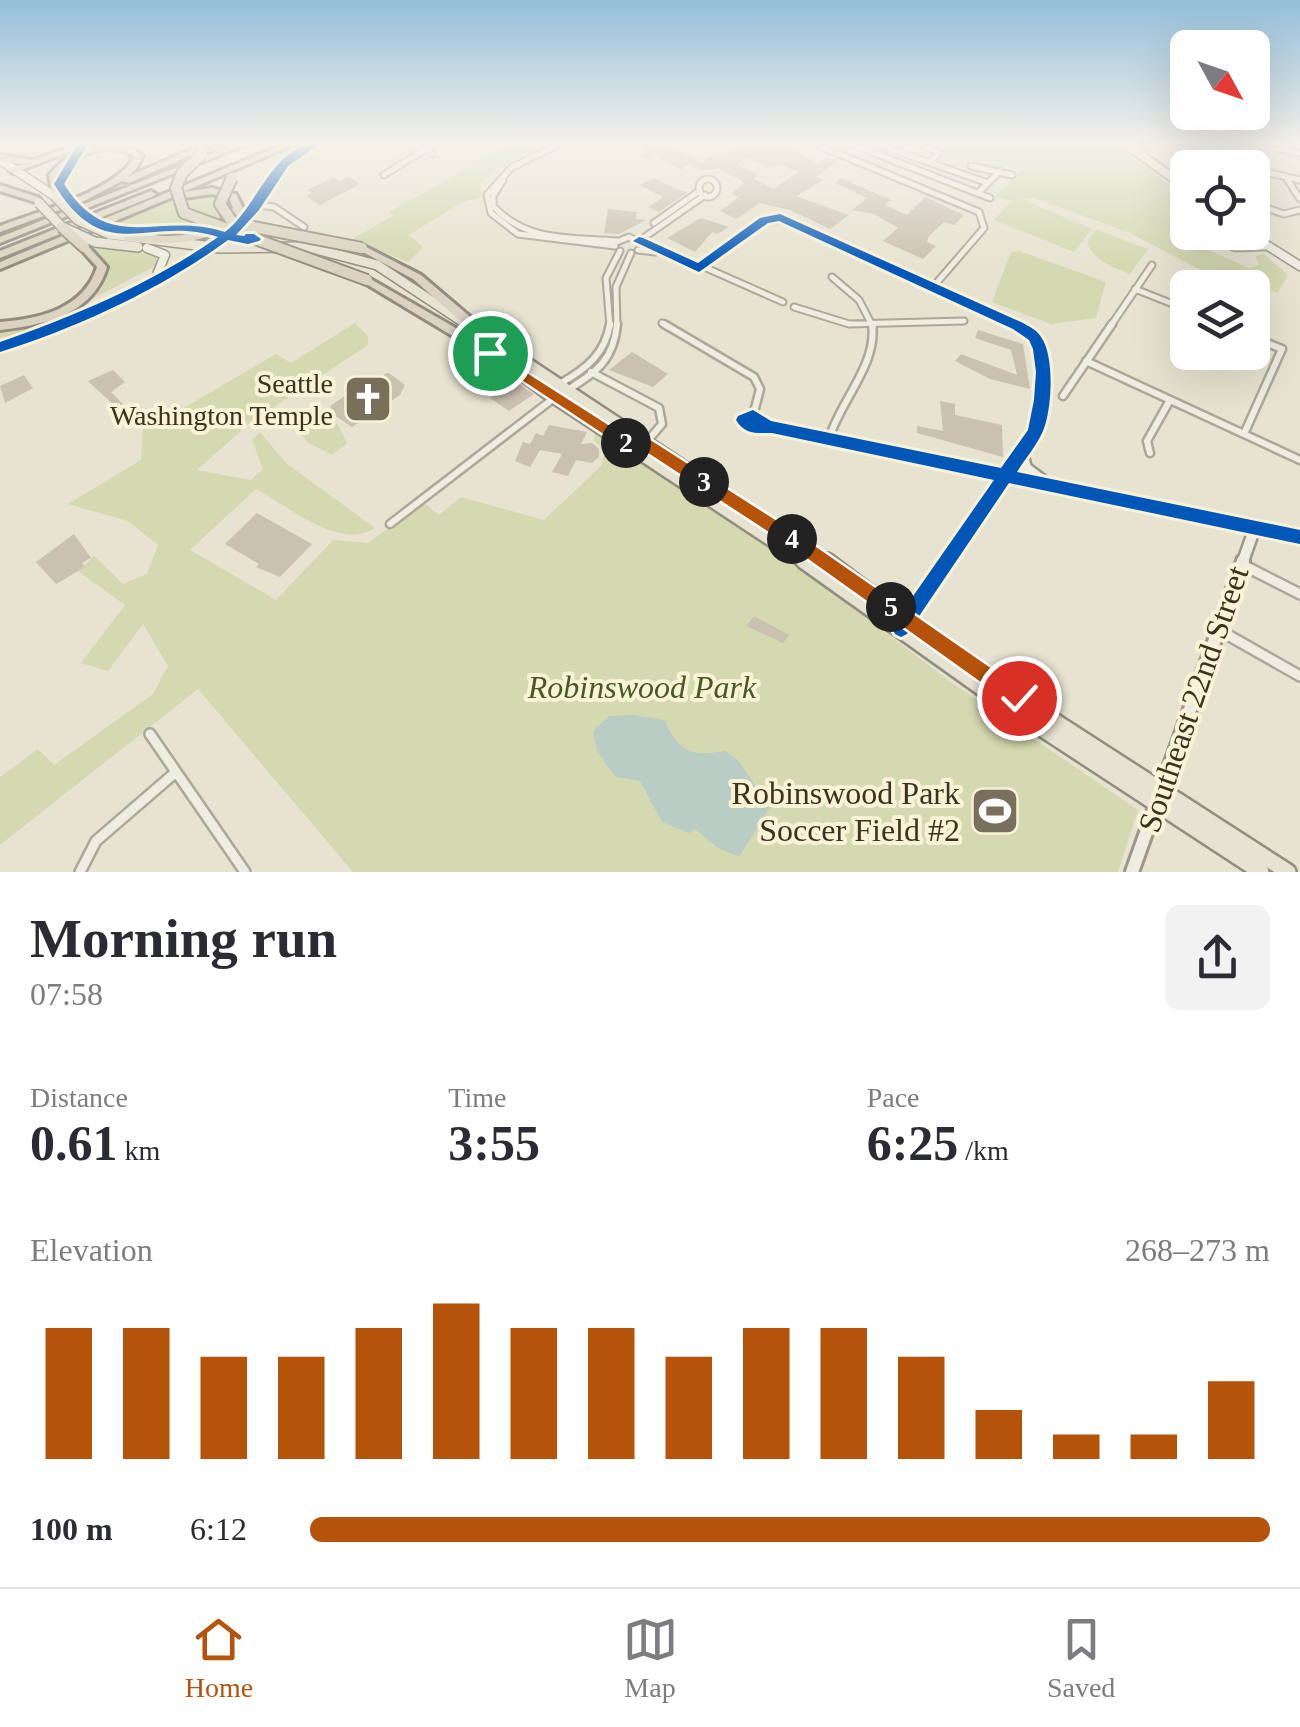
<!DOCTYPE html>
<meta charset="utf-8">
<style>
:root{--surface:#fff;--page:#f2f2f3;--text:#2b2b33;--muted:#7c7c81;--line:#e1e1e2;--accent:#b45309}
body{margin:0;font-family:"Times New Roman",serif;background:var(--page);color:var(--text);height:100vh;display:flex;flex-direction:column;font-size:38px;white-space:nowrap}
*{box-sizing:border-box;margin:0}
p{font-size:32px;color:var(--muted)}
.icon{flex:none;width:55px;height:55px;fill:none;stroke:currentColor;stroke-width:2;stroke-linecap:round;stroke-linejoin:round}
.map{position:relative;height:872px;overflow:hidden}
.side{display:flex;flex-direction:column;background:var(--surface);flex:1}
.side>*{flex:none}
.needle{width:65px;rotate:130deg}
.fabs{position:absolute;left:1170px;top:30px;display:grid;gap:20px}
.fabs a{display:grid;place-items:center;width:100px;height:100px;border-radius:15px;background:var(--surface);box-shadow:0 10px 40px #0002;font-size:50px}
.pin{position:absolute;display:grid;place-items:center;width:85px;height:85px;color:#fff;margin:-42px;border:5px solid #fff;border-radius:50%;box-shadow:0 2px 10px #0007}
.km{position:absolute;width:50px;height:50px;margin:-25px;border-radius:50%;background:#222;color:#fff;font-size:28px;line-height:50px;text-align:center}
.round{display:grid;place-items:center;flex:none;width:105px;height:105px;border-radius:15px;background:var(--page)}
.headline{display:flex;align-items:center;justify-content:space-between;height:170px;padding:0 30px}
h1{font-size:55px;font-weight:800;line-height:75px}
.metrics{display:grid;grid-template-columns:repeat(3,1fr);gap:15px;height:170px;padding:10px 30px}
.metrics div{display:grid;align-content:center}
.metrics b{font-size:50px;font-weight:800}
.metrics small{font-size:28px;font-weight:400}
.metrics p{font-size:28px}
.chart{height:280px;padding:20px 30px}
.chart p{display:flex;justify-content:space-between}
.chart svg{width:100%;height:180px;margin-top:10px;stroke:var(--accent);stroke-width:6}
ul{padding:0 30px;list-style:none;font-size:32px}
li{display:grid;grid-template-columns:160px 120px 1fr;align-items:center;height:75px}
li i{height:25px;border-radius:12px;background:var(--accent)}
.menu{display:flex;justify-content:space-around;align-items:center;height:140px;border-top:2px solid var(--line);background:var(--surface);font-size:28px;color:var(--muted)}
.menu a{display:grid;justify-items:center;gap:5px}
.menu .selected{color:var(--accent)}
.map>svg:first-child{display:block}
.green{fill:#d4d9b1}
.water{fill:#bacdc4}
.building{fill:#cbc1b0;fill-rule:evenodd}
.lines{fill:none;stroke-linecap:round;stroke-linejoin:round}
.street-far2-casing{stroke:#ada798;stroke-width:9}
.street-far1-casing{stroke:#ada798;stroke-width:11}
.street-casing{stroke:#ada798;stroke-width:14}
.secondary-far2-casing{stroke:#9c9788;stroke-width:11}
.secondary-far1-casing{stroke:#9c9788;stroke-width:15}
.secondary-casing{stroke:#9c9788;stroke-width:18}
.primary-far2-casing{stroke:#928d7f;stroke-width:12}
.primary-far1-casing{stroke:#928d7f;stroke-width:16}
.primary-casing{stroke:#928d7f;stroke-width:20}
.highway-casing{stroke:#928d7f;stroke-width:6}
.street-far2{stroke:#efece2;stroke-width:5}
.street-far1{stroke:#efece2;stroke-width:6}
.street{stroke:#efece2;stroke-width:9}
.secondary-far2{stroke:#efece2;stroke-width:8}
.secondary-far1{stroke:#efece2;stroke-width:10}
.secondary{stroke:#efece2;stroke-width:12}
.primary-far2{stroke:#e7e3d3;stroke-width:9}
.primary-far1{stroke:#e7e3d3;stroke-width:11}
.primary{stroke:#e7e3d3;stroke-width:15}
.highway{fill:#dbd3c0;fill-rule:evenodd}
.primary-bridge-casing{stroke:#928d7f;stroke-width:12;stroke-linecap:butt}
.highway-bridge-casing{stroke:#928d7f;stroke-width:14;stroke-linecap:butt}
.primary-bridge{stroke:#e7e3d3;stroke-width:9}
.highway-bridge{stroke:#dbd3c0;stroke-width:10}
.cycleway-casing{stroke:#f8f2d6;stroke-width:6}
.cycleway{fill:#0057b8;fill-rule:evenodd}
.route{fill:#b45309;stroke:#fff;stroke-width:2.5}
.labels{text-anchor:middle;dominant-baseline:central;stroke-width:8;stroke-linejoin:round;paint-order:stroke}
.poi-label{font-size:28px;fill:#3d311f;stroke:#f8f2d6;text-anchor:end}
.near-park-label{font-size:32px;font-style:italic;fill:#475a24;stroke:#f8f2d6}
.near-street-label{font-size:32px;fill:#3d311f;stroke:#f8f2d6}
.near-poi-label{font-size:32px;fill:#3d311f;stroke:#f8f2d6;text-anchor:end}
</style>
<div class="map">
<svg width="1300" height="872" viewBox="0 0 1300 872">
<rect width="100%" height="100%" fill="#e7e3d0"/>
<path class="green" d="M511,144H548L497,168L481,184V197L461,203L409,235L423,247L408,262L352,239L393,216L389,212Z
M947,144H1118L1187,199L1179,237L1249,268L1259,265L1255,256L1264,254L1288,275L1278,292L1233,287L1130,233L1034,198L1021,199L1092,229L1074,252L994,220L1012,201L995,197L1023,168L985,159L976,165L942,155L950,146Z
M215,194L230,199L233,209C209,251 144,236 107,226L166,202Z
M1096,229L1148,249L1130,274C1112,267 1094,261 1087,242Z
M89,245L155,255L159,264L46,323L0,340V329L19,327L95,291L106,266Z
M1019,251L1106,282L1096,318L1051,324L992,302L1011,252Z
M355,323L368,336V345L251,422L197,470L251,480L263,469L252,440L260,432L286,463L375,528C340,551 288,506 256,489L190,550L276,600L333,540L368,543L424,503L439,515L461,497L544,520L601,466L605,450L594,441L595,432L818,581L952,683L1138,810L1118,872H353L198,689L0,845V777L38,749L54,765L153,694L168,666L143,624L108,671L81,663L125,605L79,572L94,556L123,584L147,574L158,545L128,521L68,504L141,460L143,426L160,422L276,354L291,363Z
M307,410L335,419L347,443L332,455L307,442L291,420Z"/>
<path class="water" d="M634,715L665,720C678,752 692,757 725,751L738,760L770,807L739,857L718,848L695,829L689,833L662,822L640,781L616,777C605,764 592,747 594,730L609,716Z"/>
<path class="building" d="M661,144L702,162L712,156L726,157L740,144L786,146L818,164L827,157L838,161L816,177L824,180L796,196L849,215L830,229L790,210L760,203L736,219L720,211L739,197L731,194L744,184L741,180L719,169L702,170L689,164L681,170L656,155L650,159L641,155L646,151L640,148L646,145ZM747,158L767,167L781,165L798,172L774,189L754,179L758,174L737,165Z
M349,177L360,184L320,205L306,196L312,193L307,190L333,178L340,181Z
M653,178L680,191L688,192L659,212L648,207L663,197L639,185Z
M841,178L891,200L885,205L907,215L925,197L964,215L954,225L944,222L929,236L927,242L936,246L923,259L883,241L898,228L874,214L852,210L867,198L835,183Z
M608,209L637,212L636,219L646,220L619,234L604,233Z
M701,218L729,227L717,234L712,232L695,252L667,238Z
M978,330L1023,344L1030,389L990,379L955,361L961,354L1017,375L1011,350L975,338Z
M632,352L668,374L653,387L609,370Z
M113,370L125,382L111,392L126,407L120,411L88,381Z
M389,373L405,385L400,395L352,427L334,415L330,406L375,376L386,382L384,374Z
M24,375L33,388L5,403L0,386Z
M513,380L534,394L509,411L490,398Z
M940,401L955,404V415L1002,425L1003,457L917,433V426L943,431Z
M549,425L587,432L581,444L592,443L599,449V457L592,463L576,460L568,476L552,472L562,454L540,450L530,467L515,461L523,442L530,444L536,433L543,436Z
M257,513L312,544L280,577L256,567L259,564L225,544Z
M74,534L91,558L82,563L85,567L56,584L36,562Z
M754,616L789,635L783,643L746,626Z"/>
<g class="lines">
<g class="street-far2-casing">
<path id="street-far2" d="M412,144L433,154
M559,144L511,168L487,195L491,213L518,234L615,246
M815,144L979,212L984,228L933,287
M851,144L990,198
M877,144L988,183
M918,144L939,152L931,161
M1170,144L1247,168
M1255,144L1300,153
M971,166L1012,175
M1214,168L1230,144
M1252,169L1300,180
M384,175L434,144
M699 188a9 9 0 1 1 18 0a9 9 0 1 1-18 0Z
M1287,179L1300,199
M503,180L493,196V206C527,243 571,237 617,241
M978,193L1000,171
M1252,203L1284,214L1300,210
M257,205L274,207L304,227
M654,223L698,192
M1201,232L1235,248L1265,247
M639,241L705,195
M617,242L629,237L641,243
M641,243L699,268C728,251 752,213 789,221L1016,327
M638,250L656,252
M704,267L783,302
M832,277L859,300L873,327
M1135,289L1188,310
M794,307L849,324L964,321
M662,323L668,327
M610,327L606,278L620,251
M617,327L616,287L631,253
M1110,327L1152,265"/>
</g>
<g class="street-far1-casing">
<path id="street-far1" d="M664,324L754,377L760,389L753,416L743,420L749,427H768L1005,475L1042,414L1041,350L1031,334L1010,324
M1185,353L1188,349
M1086,361L1300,460
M591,372L659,408L662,424L644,445
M561,383C586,369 605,354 610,324
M569,389C597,372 614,359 617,324
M1063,396L1112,324
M1244,434L1282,349L1252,337
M829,439C840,401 878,364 872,324
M1150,453L1147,441L1170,400
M390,524L554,398"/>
</g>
<g class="street-casing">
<path id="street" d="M1243,565L1300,594
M1219,630L1300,676
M150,734L245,872
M80,872L96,841L176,772"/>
</g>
<g class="secondary-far2-casing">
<path id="secondary-far2" d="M1126,144L1188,189
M0,160L56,197
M1246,232L1300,266
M147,248L165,255L158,272
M54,327C116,301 187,273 238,228C270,198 272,166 315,144"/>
</g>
<g class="secondary-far1-casing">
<path id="secondary-far1" d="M0,347L60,324
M1022,452L1026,468L1042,480
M944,564L1005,475L1300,537
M1242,564L1253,533L1250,526"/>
</g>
<g class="secondary-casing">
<path id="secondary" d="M904,623L946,561
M1132,872L1243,561"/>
</g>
<g class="primary-far2-casing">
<path id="primary-far2" d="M109,234L220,248L308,247L377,265L471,327
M95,242L138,247"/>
</g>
<g class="primary-far1-casing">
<path id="primary-far1" d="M467,324L830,564
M473,337L545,391L807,564"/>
</g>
<g class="primary-casing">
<path id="primary" d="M804,561L1006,705L1261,872
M827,561L955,657L1288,872"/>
</g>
<g class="highway-casing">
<path id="highway" d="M79,144L85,146L13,173L9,170L23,164L0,161V155L32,160Z
M106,144C120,144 132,146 143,156L136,169L127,177L204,144H215L129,183L122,181L82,202L0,232V226C36,212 116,191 134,157C110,139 75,154 57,175L61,197L53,199L49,175C64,156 82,148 106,144Z
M236,144H247L0,243V237Z
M284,144H295L183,192L212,188L236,194L243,208C236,217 231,226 220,231C193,246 154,244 125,240V236L128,235C165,236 209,242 233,208L229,198L212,194L184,198L181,197L180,194L0,269V262Z
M0,185L38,197L40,199L35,202L0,191Z
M151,191L156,194L154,196L0,258V251Z
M84,244L87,245L107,267C93,315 44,325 0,330V322C39,319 84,309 97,267L79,247Z
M362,245L421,275L488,332L490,335L488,338H480L413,279L359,250L357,248Z
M367,277L494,350L496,353L494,356H486L363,282L362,280Z"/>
</g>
<use href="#street-far2" class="street-far2"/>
<use href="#street-far1" class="street-far1"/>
<use href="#street" class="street"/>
<use href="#secondary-far2" class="secondary-far2"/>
<use href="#secondary-far1" class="secondary-far1"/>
<use href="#secondary" class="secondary"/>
<use href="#primary-far2" class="primary-far2"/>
<use href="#primary-far1" class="primary-far1"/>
<use href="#primary" class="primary"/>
<use href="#highway" class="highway"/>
<g class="primary-bridge-casing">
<path id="primary-bridge" d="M56,197L78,220L109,234
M39,203L62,227L95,242"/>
</g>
<g class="highway-bridge-casing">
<path id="highway-bridge" d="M202,154L182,173L176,188L184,213L367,280
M232,178L220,204L233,223L362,248
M62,227L84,247"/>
</g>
<use href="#primary-bridge" class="primary-bridge"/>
<use href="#highway-bridge" class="highway-bridge"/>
<g class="cycleway-casing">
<path id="cycleway" d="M78,144H88L64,184C110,257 158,210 225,232C259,206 272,143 320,144L288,166L259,210L236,235L244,236L246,234H254L261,239L259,241L248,244L228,240C163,288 77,328 0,352V342C75,316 153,283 218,237C147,214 106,269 54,184Z
M780,214L1023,323C1030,327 1037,330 1041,337C1055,356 1052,410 1043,431C1037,445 1025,459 1017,472L1300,530V544L1009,483L907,634L901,637L895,634L892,628L895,622L994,480L772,433C756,433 745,435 736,420L738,416L753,410L771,421L1001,468L1028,430L1034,400L1036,372L1033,349L1029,340L1013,329L779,221L768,223L699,272L633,241L639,237L643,238L698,263L760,218Z"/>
</g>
<use href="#cycleway" class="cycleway"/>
</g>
<linearGradient id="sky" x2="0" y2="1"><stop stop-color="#95beda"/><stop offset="0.54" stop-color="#f4f2ea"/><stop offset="1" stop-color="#f4f2ea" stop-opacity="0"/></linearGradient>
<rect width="1300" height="266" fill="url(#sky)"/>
<path class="route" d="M490,348L637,442L651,439L801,535L1026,691V705H1011L788,546L646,453L633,455L485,357V349Z"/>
<defs>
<g id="church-square" transform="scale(2.5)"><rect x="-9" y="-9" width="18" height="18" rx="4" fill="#786f5d" stroke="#f8f2d6"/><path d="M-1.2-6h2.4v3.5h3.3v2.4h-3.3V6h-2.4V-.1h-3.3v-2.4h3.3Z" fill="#fff"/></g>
<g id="stadium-square" transform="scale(2.5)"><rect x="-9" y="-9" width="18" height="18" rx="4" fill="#786f5d" stroke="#f8f2d6"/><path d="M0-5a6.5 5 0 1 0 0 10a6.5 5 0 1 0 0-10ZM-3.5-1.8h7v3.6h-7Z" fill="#fff"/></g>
</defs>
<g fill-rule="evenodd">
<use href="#church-square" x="368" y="399"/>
<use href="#stadium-square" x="995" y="811"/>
</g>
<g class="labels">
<g class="poi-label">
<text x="333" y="383">Seattle<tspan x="333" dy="32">Washington Temple</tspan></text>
</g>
<g class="near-park-label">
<text x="642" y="687">Robinswood Park</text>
</g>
<g class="near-street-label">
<text transform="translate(1193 699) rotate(-71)">Southeast 22nd Street</text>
</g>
<g class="near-poi-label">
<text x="960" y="793">Robinswood Park<tspan x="960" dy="37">Soccer Field #2</tspan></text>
</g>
</g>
</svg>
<div class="fabs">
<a><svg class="needle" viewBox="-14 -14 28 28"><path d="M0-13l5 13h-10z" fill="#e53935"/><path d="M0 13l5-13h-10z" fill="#7c7c81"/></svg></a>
<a><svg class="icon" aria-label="locate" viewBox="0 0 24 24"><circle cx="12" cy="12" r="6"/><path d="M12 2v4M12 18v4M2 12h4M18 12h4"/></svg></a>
<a><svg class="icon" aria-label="layers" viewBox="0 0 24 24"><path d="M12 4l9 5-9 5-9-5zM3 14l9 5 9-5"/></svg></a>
</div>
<div class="pin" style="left:490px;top:353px;background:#1e9e55"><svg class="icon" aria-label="arrive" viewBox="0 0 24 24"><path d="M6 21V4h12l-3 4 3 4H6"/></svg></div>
<div class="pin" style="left:1019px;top:698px;background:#d93025"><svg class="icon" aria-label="check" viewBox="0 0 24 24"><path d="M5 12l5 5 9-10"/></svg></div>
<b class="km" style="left:626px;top:443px">2</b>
<b class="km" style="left:704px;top:482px">3</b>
<b class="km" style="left:792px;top:539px">4</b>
<b class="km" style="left:891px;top:607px">5</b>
</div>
<section class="side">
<div class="headline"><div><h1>Morning run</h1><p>07:58</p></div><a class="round"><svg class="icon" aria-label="share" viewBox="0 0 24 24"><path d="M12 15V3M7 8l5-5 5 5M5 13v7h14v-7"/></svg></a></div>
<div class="metrics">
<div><p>Distance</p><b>0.61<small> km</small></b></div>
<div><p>Time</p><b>3:55</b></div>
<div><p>Pace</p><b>6:25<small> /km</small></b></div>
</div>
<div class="chart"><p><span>Elevation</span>268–273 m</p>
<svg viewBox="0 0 160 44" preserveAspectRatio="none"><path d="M5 44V12M15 44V12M25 44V19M35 44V19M45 44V12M55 44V6M65 44V12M75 44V12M85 44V19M95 44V12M105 44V12M115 44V19M125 44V32M135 44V38M145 44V38M155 44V25"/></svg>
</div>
<ul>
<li><b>100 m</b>6:12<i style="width:100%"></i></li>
</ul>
</section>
<nav class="menu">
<a class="selected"><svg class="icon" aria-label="home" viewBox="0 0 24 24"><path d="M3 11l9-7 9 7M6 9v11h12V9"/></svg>Home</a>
<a><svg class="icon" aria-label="map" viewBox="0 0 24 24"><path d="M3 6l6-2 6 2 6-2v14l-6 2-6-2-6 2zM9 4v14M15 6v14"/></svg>Map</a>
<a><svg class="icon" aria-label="saved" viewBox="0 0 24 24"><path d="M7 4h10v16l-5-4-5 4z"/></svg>Saved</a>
</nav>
